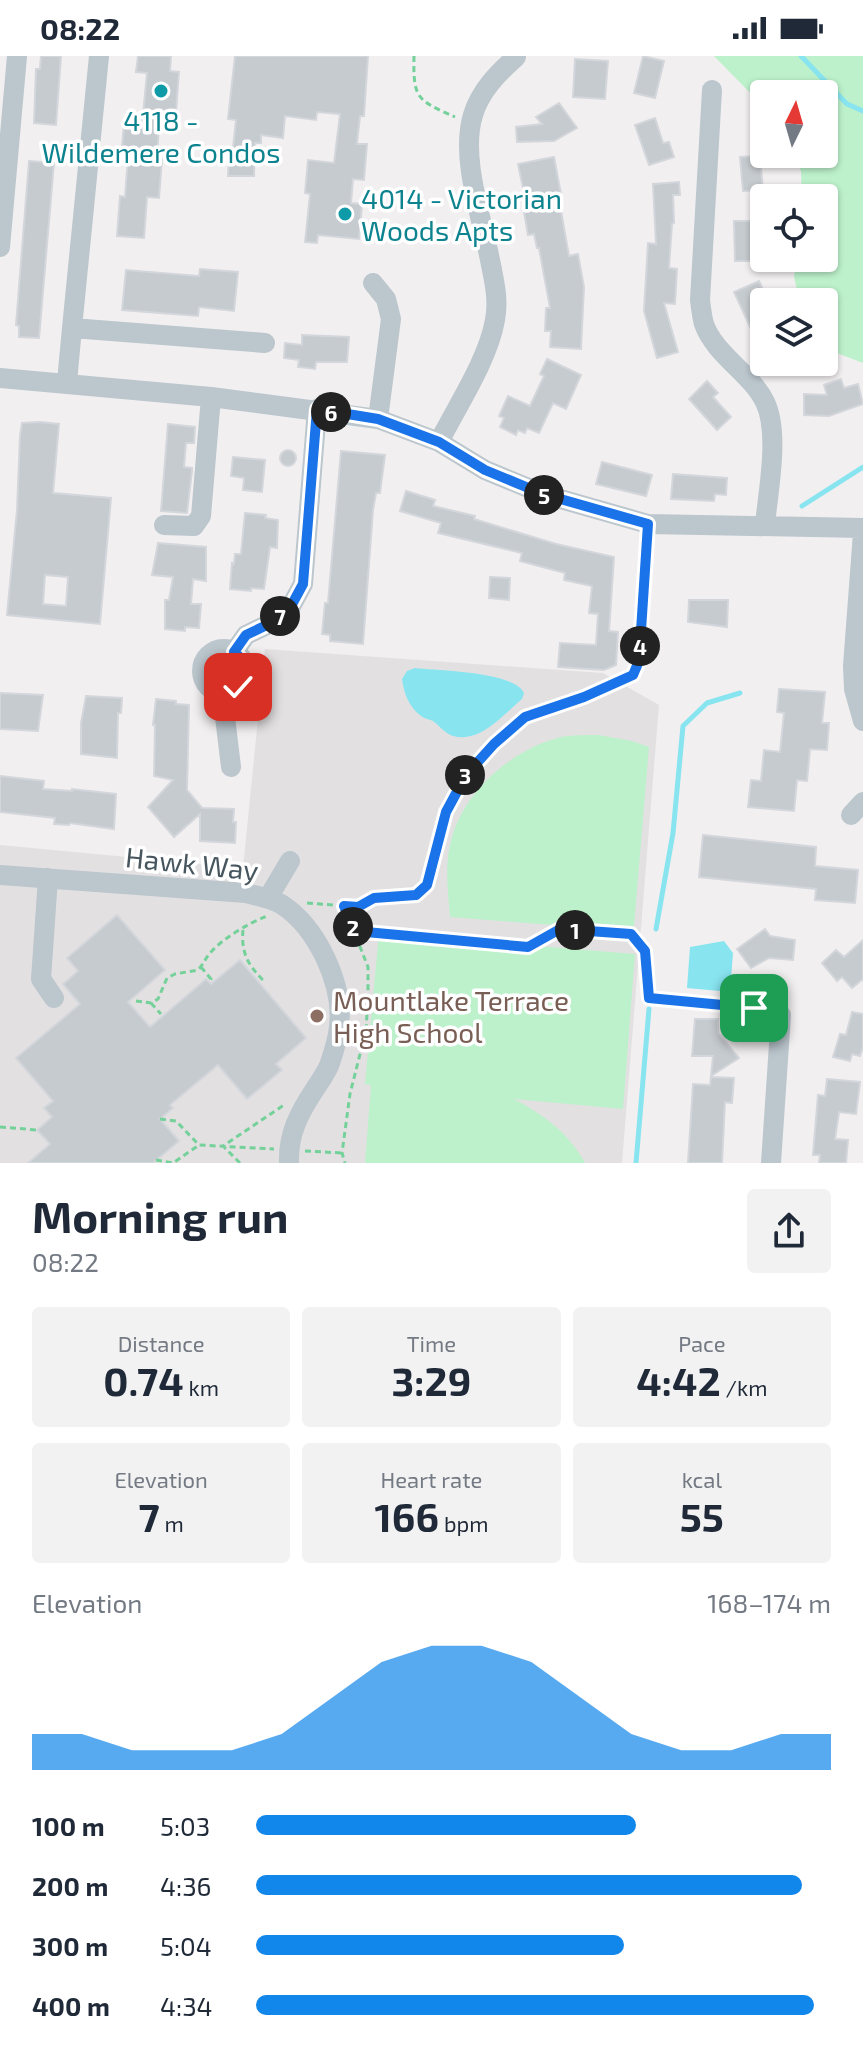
<!DOCTYPE html>
<meta charset="utf-8">
<style>
:root{--surface:#fff;--page:#f2f2f3;--text:#1f2937;--muted:#747a83;--accent:#1187eb}
body{margin:0;font-family:"Exo 2",sans-serif;background:var(--page);color:var(--text);height:100vh;display:flex;flex-direction:column;font-size:30px;white-space:nowrap}
*{box-sizing:border-box;margin:0}
p{font-size:26px;color:var(--muted)}
.icon{flex:none;width:44px;height:44px;fill:none;stroke:currentColor;stroke-width:2;stroke-linecap:round;stroke-linejoin:round}
.map{position:relative;height:1107px;overflow:hidden}
.sheet{display:flex;flex-direction:column;background:var(--surface);flex:1}
.sheet>*{flex:none}
.needle{width:52px;rotate:5deg}
.controls{position:absolute;left:750px;top:24px;display:grid;gap:16px}
.controls a{display:grid;place-items:center;width:88px;height:88px;border-radius:8px;background:var(--surface);box-shadow:0 2px 6px #0004;font-size:40px}
.pin{position:absolute;display:grid;place-items:center;width:68px;height:68px;color:#fff;margin:-34px;border-radius:16px;box-shadow:0 4px 12px #0006}
.km{position:absolute;width:40px;height:40px;margin:-20px;border-radius:50%;background:#222;color:#fff;font-size:22px;line-height:40px;text-align:center}
.round{display:grid;place-items:center;flex:none;width:84px;height:84px;border-radius:8px;background:var(--page)}
.summary{display:flex;align-items:center;justify-content:space-between;height:136px;padding:0 32px}
h1{font-size:44px;font-weight:700;line-height:60px}
.stats{display:grid;grid-template-columns:repeat(3,1fr);gap:12px;height:136px;padding:8px 32px}
.stats div{display:grid;align-content:center;border-radius:8px;background:var(--page);text-align:center}
.stats b{font-size:40px;font-weight:700}
.stats small{font-size:22px;font-weight:400}
.stats p{font-size:22px}
.chart{height:224px;padding:16px 32px}
.chart p{display:flex;justify-content:space-between}
.chart svg{width:100%;height:144px;margin-top:8px;fill:var(--accent);opacity:.7}
ul{padding:0 32px;list-style:none;font-size:26px}
li{display:grid;grid-template-columns:128px 96px 1fr;align-items:center;height:60px}
li i{height:20px;border-radius:10px;background:var(--accent)}
.status{display:flex;justify-content:space-between;align-items:center;height:56px;padding:0 40px;background:var(--surface);direction:ltr}
.status svg{height:22px;fill:currentColor}
.map>svg:first-child{display:block}
.education{fill:#e3e0e2}
.green{fill:#bcf1cb}
.water{fill:#88e5f0}
.lines{fill:none;stroke-linecap:round;stroke-linejoin:round}
.stream{stroke:#88e5f0;stroke-width:5}
.building{fill:#c6cbcf;stroke:#d3d6db;stroke-width:2;fill-rule:evenodd}
.path{stroke:#73d199;stroke-width:3;stroke-dasharray:6 4;stroke-linecap:butt}
.minor{stroke:#bbc6cd;stroke-width:20}
.route-casing{stroke:#fff;stroke-width:16}
.route{stroke:#1a73e8;stroke-width:10}
.culture-dot{fill:#0f9aa8;stroke:#fff;stroke-width:3}
.education-dot{fill:#8d6e63;stroke:#fff;stroke-width:3}
.labels{text-anchor:middle;dominant-baseline:central;stroke-width:7;stroke-linejoin:round;paint-order:stroke}
.culture-label{font-size:28px;fill:#0d838f;stroke:#fff}
.street-label{font-size:28px;fill:#47555e;stroke:#fff}
.education-label{font-size:28px;fill:#785e54;stroke:#fff;text-anchor:start}
</style>
<div class="status"><b>08:22</b><svg viewBox="0 0 49 12"><path d="M0 12V9h3v3zM5 12V6h3v6zM10 12V3h3v9zM15 12V0h3v12zM26 1h20v11H26zM47 4h2v5h-2z"/></svg></div>
<div class="map">
<svg width="863" height="1107" viewBox="0 0 863 1107">
<rect width="100%" height="100%" fill="#f2eff0"/>
<path class="education" d="M265,593L603,617L659,649L622,1107H0V789L243,812Z"/>
<path class="green" d="M714,0H863V307L837,297L824,283V246H800L794,221L797,202H824V142H802L801,115L793,98H824V38H764V51Z
M598,679L632,685L649,691L634,870L629,875L450,861C448,834 444,808 452,781C466,733 513,693 561,681C573,679 586,679 598,679Z
M379,877L635,898L623,1053L514,1043C544,1059 568,1076 585,1107H365L371,1029L365,1028Z"/>
<path class="water" d="M415,612C439,615 513,615 524,637L522,643C504,658 480,688 453,680C444,677 440,670 433,665C429,663 425,663 421,660C409,651 404,638 402,623L407,615Z
M724,885L733,897L730,936L687,932L690,891Z"/>
<g class="lines">
<path class="stream" d="M801,0L847,48L863,55
M802,450L863,411
M656,873L673,777L683,670L707,647L740,637
M636,1107L649,953"/>
</g>
<path class="building" d="M41,0H61L56,69L34,67L36,13H40Z
M138,0H171L170,15L179,16L176,56L160,54L157,103H162L159,142L147,141L144,182L117,180L120,140L125,141L128,101H121L124,68L142,69L147,17L136,16Z
M235,0H368L364,60H360L357,88H367L364,124L353,123L351,147L362,148L359,183L318,179L317,187L305,186L310,138L305,137L308,104L334,107L340,58L317,56L316,64L285,60L283,82L261,79V87H255L254,120H228L229,100H232L236,64L228,63Z
M643,0L664,5L655,42L634,37Z
M575,3L608,5L605,43L573,41Z
M559,47L577,72L554,85L517,86L516,71L542,68L536,61Z
M655,62L663,87L669,86L674,101L649,109L635,69Z
M760,100L763,134L743,135L740,101Z
M554,101L561,138H558L569,200L578,198L584,231L581,293L550,291L551,275H545L546,252H550L539,192H537L534,178L528,179L524,156H528L518,108Z
M29,105L54,107L39,282L19,281V270L16,269Z
M679,126L680,139H673L674,167L672,168L669,212L677,213L675,248L664,247L678,296L657,302L644,255L648,187L656,188L653,128Z
M734,165H759L760,205H735Z
M200,213L238,216L234,255L199,251L198,260L122,254L126,214L199,220Z
M759,225L766,240L764,241V301L734,236Z
M302,279L349,281L347,306H316L315,313L298,311L299,304L284,302L285,287L302,289Z
M547,303L581,319L566,353L553,347L539,377L527,372L525,377L518,374L516,379L500,371L504,362L499,360L508,340L530,350L544,320L540,318Z
M841,323L844,332L858,328L863,348L829,360L804,359V338L827,339L824,329Z
M707,325L718,337L713,341L731,361L717,374L689,343Z
M40,366L59,368L53,437L111,442L100,568L7,559L17,454L20,380L22,367ZM45,519L68,521L66,550L43,548Z
M168,368L195,371L194,387H186L184,411L192,412V415L187,457L161,455Z
M280 402a8 8 0 1 1 16 0a8 8 0 1 1-16 0Z
M341,395L385,399L380,437H376L373,454L363,588L330,585V579L322,578L325,547H328Z
M233,401L265,404L262,436L243,434L244,422L231,420Z
M602,406L652,419L646,440L596,428Z
M673,418L727,422L726,439L715,438L714,445L671,443Z
M406,435L435,444L433,450L475,460L474,463L556,488L614,501L609,575L618,576L616,609L604,614L558,611L560,587L596,589L598,558L589,557L592,530L564,524L565,517L520,505L522,497L438,477L441,467L400,455Z
M245,457L266,459L265,462L278,464L277,492L270,491L264,533L251,532V535L230,533L232,507L234,508L235,498H241Z
M158,487L206,491V525L193,523L191,548H201L199,572L185,571V575L165,573V544H169L173,521L152,519Z
M490,521L510,522L509,544L489,542Z
M689,544H728L727,571L688,566Z
M779,633L825,636L822,667H829L827,694L810,693L807,725L797,724L794,755L748,751L751,724L761,725L764,694L780,696L784,657L777,656Z
M0,637L43,639L38,675L0,673Z
M86,640L122,642L121,657H118L117,702L81,698V667Z
M156,643L176,645V648L189,649L187,734L202,752L234,753L233,766H236L235,787L200,785V758L174,781L148,751L173,724L154,720L155,669H153Z
M0,720L44,725L43,733L72,735V733L116,738L114,773L70,767L69,769L54,768L55,762L0,756Z
M703,779L816,791L815,810L858,814L855,847L815,844L816,833L699,821Z
M117,859L165,914L128,946L150,971L206,923L211,928L240,904L306,982L276,1008L282,1014L247,1043L218,1009L170,1049L173,1052L160,1063L179,1085L153,1107H28L50,1088L37,1074L52,1061L44,1052L53,1045L16,1002L80,948L63,928L78,915L67,902Z
M765,873L770,880L795,884L793,904L769,902L751,912L737,893Z
M863,884V923L852,932L842,921L837,925L822,907L836,894L844,901Z
M852,956L863,958V991L860,1000L852,998L850,1005L833,1001L840,978L846,979Z
M695,963H718V977L739,1002L711,1020L713,1000H692Z
M711,1021L734,1022L732,1047L725,1046L722,1107H688L693,1028L710,1029Z
M827,1023L860,1026L856,1058L839,1056L835,1083L848,1084L846,1107H819L820,1099H813L818,1039L825,1040Z"/>
<g class="lines">
<path class="path" d="M414,0C413,43 417,44 455,61
M307,847L344,850L368,911V942L366,974L350,1038L342,1097L345,1107
M344,850L358,851L374,842L416,839L427,829L446,756L466,719L494,688L525,661L584,641L633,619L639,605L647,484
M243,874C241,895 247,908 262,923L259,925
M355,875L528,891L560,873L631,878L645,895L649,942L754,952
M201,911L211,923L208,925
M136,945L151,947L158,943L167,922L175,918L198,914C203,909 205,903 210,897C223,882 249,867 267,860
M151,947L161,958
M160,1063L176,1065L199,1089L274,1093
M0,1071L37,1074
M305,1095L342,1097
M156,1104L173,1107L199,1089
M240,1107L223,1090L284,1049"/>
<path class="minor" d="M99,0L72,272L265,287
M712,34L700,244C701,252 702,261 704,268C715,299 751,317 765,346C780,377 768,435 765,469
M0,191L17,0
M373,227L386,243L391,263L378,363
M0,322L211,341L378,363L439,386L485,414L543,438L648,468L863,472
M67,326L72,272
M439,386C457,350 488,304 495,264C499,244 494,224 490,204C482,162 460,101 473,59C480,35 498,17 516,1
M164,469L194,470L201,460L211,341
M863,477L853,610L854,633L863,665
M202 615a22 22 0 1 1 44 0a22 22 0 1 1-44 0Z
M234,596L246,579L271,567L290,552L303,528L317,353
M222,636L231,711
M851,759L863,746
M0,819L246,837C258,840 270,842 281,848C317,871 344,928 339,971C338,982 334,995 330,1007C327,1016 320,1025 315,1033C299,1057 288,1078 289,1107
M48,822L41,923L54,942
M268,842L290,805
M771,1107L781,959"/>
</g>
<g class="lines">
<g class="route-casing">
<path id="route" d="M238,631C248,618 247,606 234,596L246,579L271,567L290,552L303,528L317,353L378,363L439,386L485,414L543,438L648,468L639,605L633,619L584,641L525,661L494,688L466,719L446,756L427,829L416,839L374,842L358,851L344,850L355,875L528,891L560,873L631,878L645,895L649,942L754,952"/>
</g>
<use href="#route" class="route"/>
</g>
<g class="culture-dot">
<circle cx="161" cy="35" r="8"/>
<circle cx="345" cy="158" r="8"/>
</g>
<circle class="education-dot" cx="317" cy="960" r="8"/>
<g class="labels">
<g class="culture-label">
<text x="161" y="64">4118 -<tspan x="161" dy="32">Wildemere Condos</tspan></text>
<text x="361" y="142" text-anchor="start">4014 - Victorian<tspan x="361" dy="32">Woods Apts</tspan></text>
</g>
<g class="street-label">
<text transform="translate(192 807) rotate(6)">Hawk Way</text>
</g>
<g class="education-label">
<text x="333" y="944">Mountlake Terrace<tspan x="333" dy="32">High School</tspan></text>
</g>
</g>
</svg>
<div class="controls">
<a><svg class="needle" viewBox="-14 -14 28 28"><path d="M0-13l5 13h-10z" fill="#e53935"/><path d="M0 13l5-13h-10z" fill="#747a83"/></svg></a>
<a><svg class="icon" aria-label="locate" viewBox="0 0 24 24"><circle cx="12" cy="12" r="6"/><path d="M12 2v4M12 18v4M2 12h4M18 12h4"/></svg></a>
<a><svg class="icon" aria-label="layers" viewBox="0 0 24 24"><path d="M12 4l9 5-9 5-9-5zM3 14l9 5 9-5"/></svg></a>
</div>
<div class="pin" style="left:754px;top:952px;background:#1e9e55"><svg class="icon" aria-label="arrive" viewBox="0 0 24 24"><path d="M6 21V4h12l-3 4 3 4H6"/></svg></div>
<div class="pin" style="left:238px;top:631px;background:#d93025"><svg class="icon" aria-label="check" viewBox="0 0 24 24"><path d="M5 12l5 5 9-10"/></svg></div>
<b class="km" style="left:575px;top:874px">1</b>
<b class="km" style="left:353px;top:871px">2</b>
<b class="km" style="left:465px;top:719px">3</b>
<b class="km" style="left:640px;top:590px">4</b>
<b class="km" style="left:544px;top:439px">5</b>
<b class="km" style="left:331px;top:356px">6</b>
<b class="km" style="left:280px;top:560px">7</b>
</div>
<section class="sheet">
<div class="summary"><div><h1>Morning run</h1><p>08:22</p></div><a class="round"><svg class="icon" aria-label="share" viewBox="0 0 24 24"><path d="M12 15V3M7 8l5-5 5 5M5 13v7h14v-7"/></svg></a></div>
<div class="stats">
<div><p>Distance</p><b>0.74<small> km</small></b></div>
<div><p>Time</p><b>3:29</b></div>
<div><p>Pace</p><b>4:42<small> /km</small></b></div>
</div>
<div class="stats">
<div><p>Elevation</p><b>7<small> m</small></b></div>
<div><p>Heart rate</p><b>166<small> bpm</small></b></div>
<div><p>kcal</p><b>55</b></div>
</div>
<div class="chart"><p><span>Elevation</span>168–174 m</p>
<svg viewBox="0 0 160 44" preserveAspectRatio="none"><path d="M0 44V33L10 33L20 38L30 38L40 38L50 33L60 22L70 11L80 6L90 6L100 11L110 22L120 33L130 38L140 38L150 33L160 33V44z"/></svg>
</div>
<ul>
<li><b>100 m</b>5:03<i style="width:66%"></i></li>
<li><b>200 m</b>4:36<i style="width:95%"></i></li>
<li><b>300 m</b>5:04<i style="width:64%"></i></li>
<li><b>400 m</b>4:34<i style="width:97%"></i></li>
</ul>
</section>
